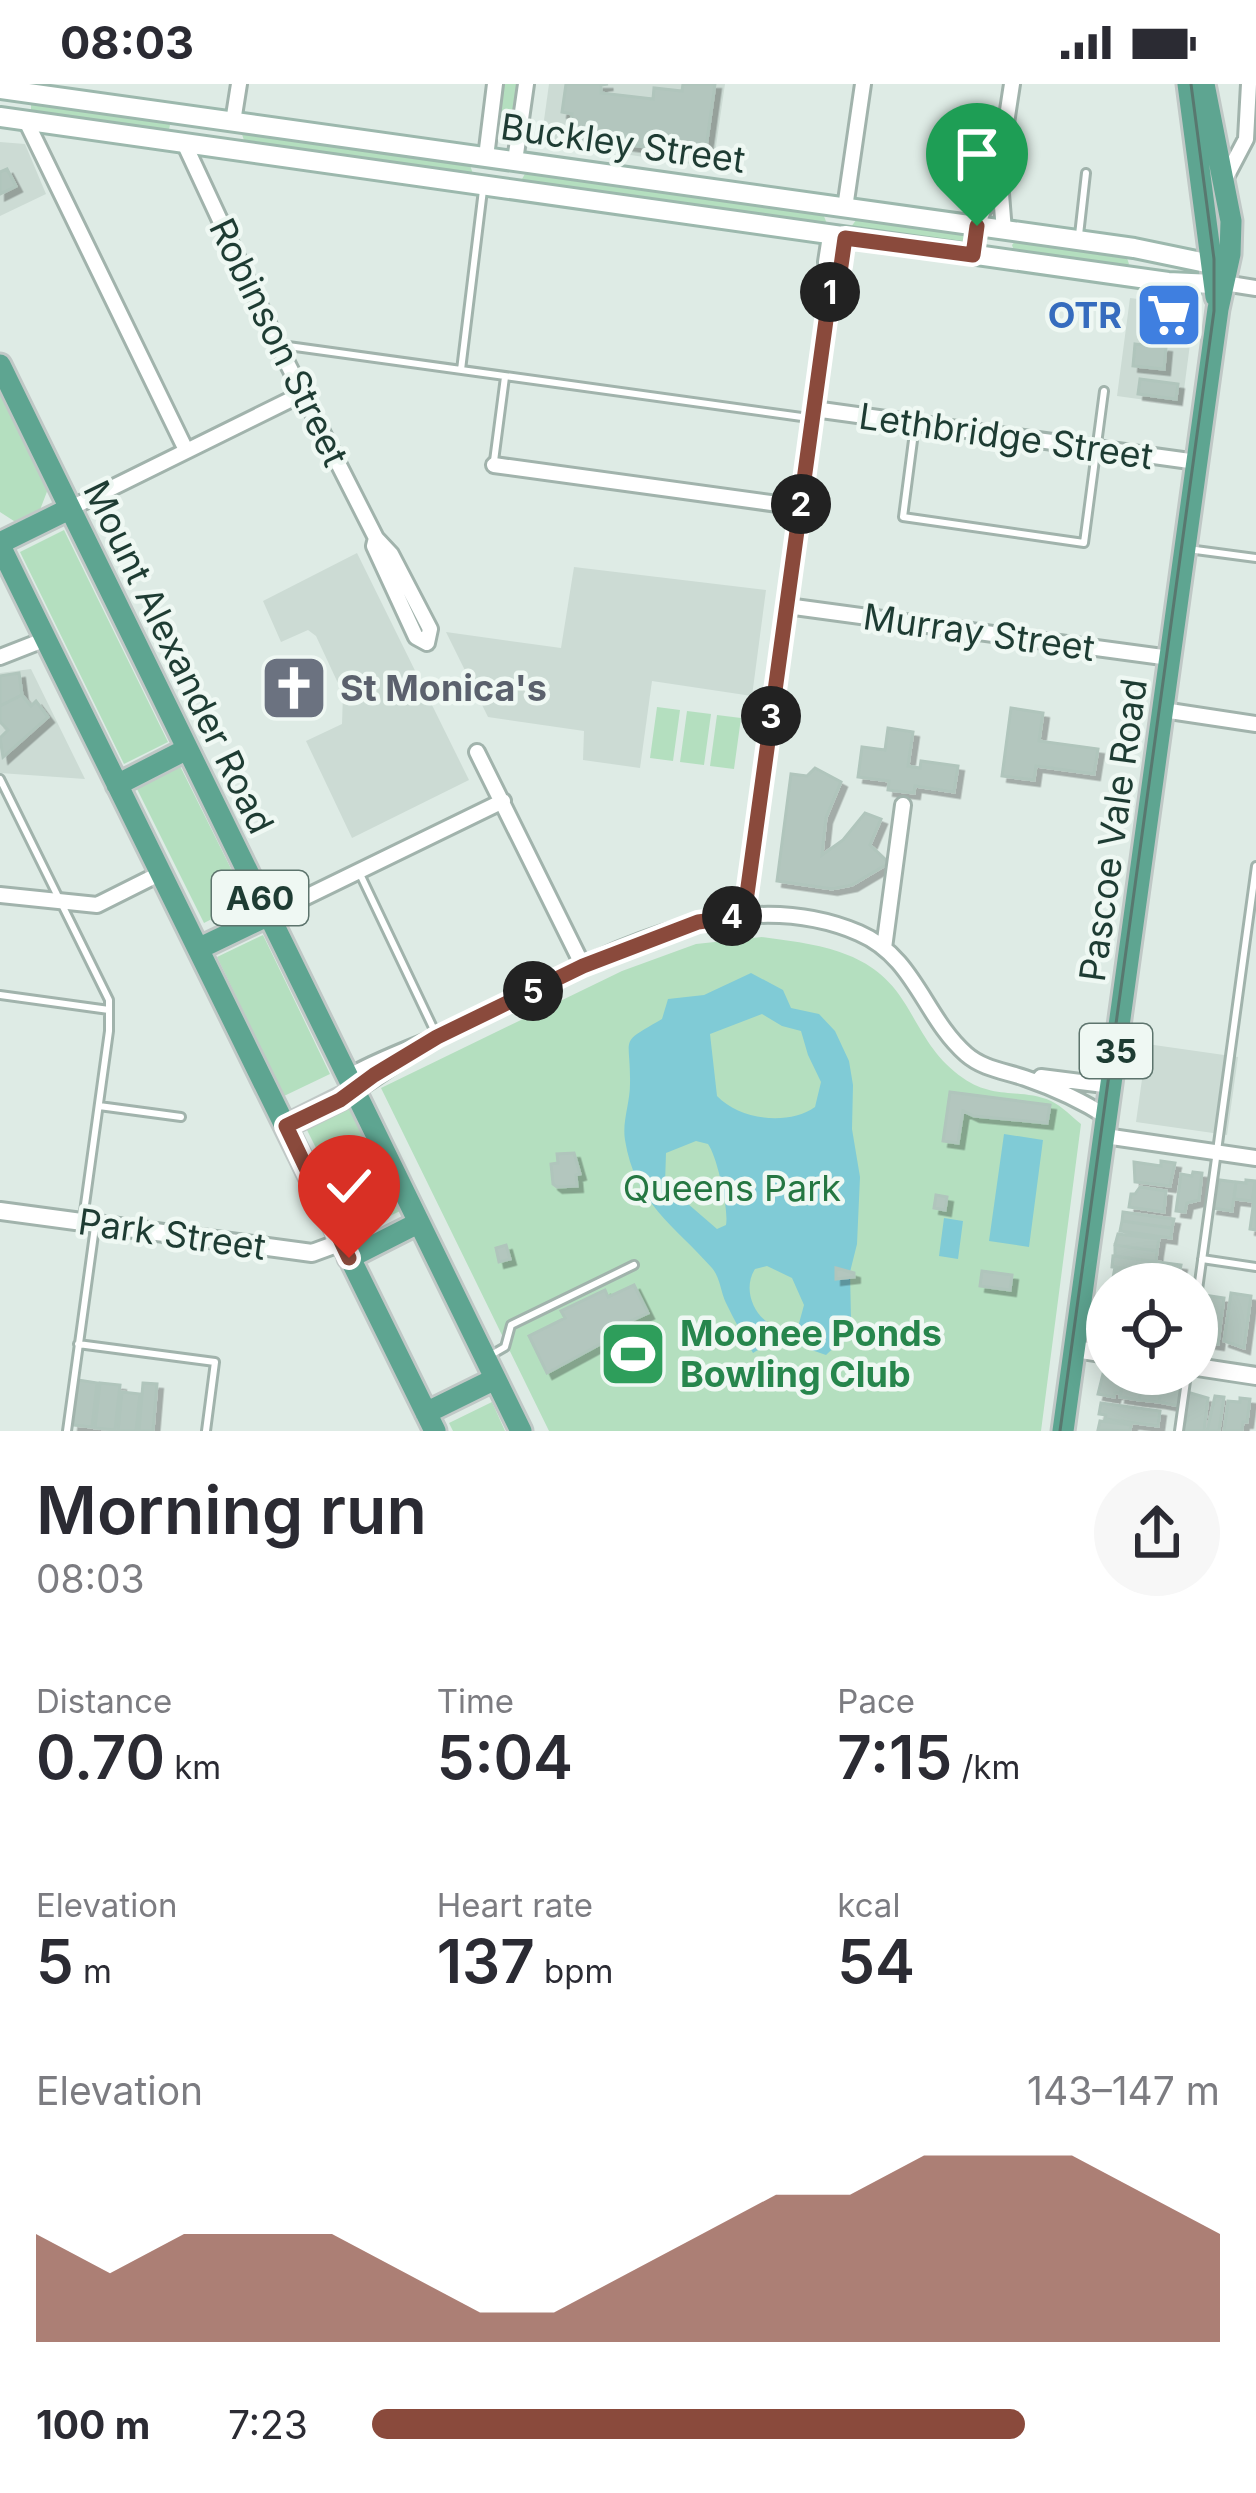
<!DOCTYPE html>
<meta charset="utf-8">
<style>
:root{--surface:#fff;--page:#f7f7f7;--text:#2b2b33;--muted:#7c7c81;--accent:#8a4a3c}
body{margin:0;font-family:Inter,sans-serif;background:var(--page);color:var(--text);height:100vh;display:flex;flex-direction:column;font-size:45px;white-space:nowrap}
*{box-sizing:border-box;margin:0}
p{font-size:39px;color:var(--muted)}
.icon{flex:none;width:66px;height:66px;fill:none;stroke:currentColor;stroke-width:2;stroke-linecap:round;stroke-linejoin:round}
.map{position:relative;height:1347px;overflow:hidden}
.drawer{display:flex;flex-direction:column;background:var(--surface);flex:1}
.drawer>*{flex:none}
.tools{position:absolute;left:1086px;top:1179px;display:grid;gap:24px}
.tools a{display:grid;place-items:center;width:132px;height:132px;border-radius:50%;background:var(--surface);box-shadow:0 6px 30px #0003;font-size:60px}
.pin{position:absolute;display:grid;place-items:center;width:102px;height:102px;color:#fff;margin:-123px -51px;border-radius:50% 50% 50% 0;rotate:-45deg;box-shadow:0 0 12px #0007}
.pin .icon{rotate:45deg}
.km{position:absolute;width:60px;height:60px;margin:-30px;border-radius:50%;background:#222;color:#fff;font-size:33px;line-height:60px;text-align:center}
.round{display:grid;place-items:center;flex:none;width:126px;height:126px;border-radius:63px;background:var(--page)}
.overview{display:flex;align-items:center;justify-content:space-between;height:204px;padding:0 36px}
h1{font-size:66px;font-weight:600;line-height:90px}
.stats{display:grid;grid-template-columns:repeat(3,1fr);gap:18px;height:204px;padding:12px 36px}
.stats div{display:grid;align-content:center}
.stats b{font-size:60px;font-weight:600}
.stats small{font-size:33px;font-weight:400}
.stats p{font-size:33px}
.chart{height:336px;padding:24px 36px}
.chart p{display:flex;justify-content:space-between}
.chart svg{width:100%;height:216px;margin-top:12px;fill:var(--accent);opacity:.7}
ul{padding:0 36px;list-style:none;font-size:39px}
li{display:grid;grid-template-columns:192px 144px 1fr;align-items:center;height:90px}
li i{height:30px;border-radius:15px;background:var(--accent)}
.status{display:flex;justify-content:space-between;align-items:center;height:84px;padding:0 60px;background:var(--surface);direction:ltr}
.status svg{height:33px;fill:currentColor}
.map>svg:first-child{display:block}
.built{fill:#ccdbd4}
.green{fill:#b4dfbf}
.water{fill:#80cbd6;fill-rule:evenodd}
.building{fill:#b3c6be;stroke:#b0c5bc;stroke-width:3;filter:url(#shadow)}
.lines{fill:none;stroke-linecap:round;stroke-linejoin:round}
.service-casing{stroke:#a1b3ac;stroke-width:12}
.minor-casing{stroke:#a1b3ac;stroke-width:20}
.tertiary-casing{stroke:#a1b3ac;stroke-width:22}
.secondary-casing{stroke:#9cb8ad;stroke-width:24}
.primary-casing{stroke:#c0c8c6;stroke-width:27}
.service{stroke:#fff;stroke-width:6}
.minor{stroke:#fff;stroke-width:14}
.tertiary{stroke:#fff;stroke-width:16}
.secondary{stroke:#fff;stroke-width:18}
.primary{stroke:#5ea591;stroke-width:21}
.tram{stroke:#58786f;stroke-width:3}
.route-casing{stroke:#fff;stroke-width:24}
.route{stroke:#8a4a3c;stroke-width:15}
.labels{text-anchor:middle;dominant-baseline:central;stroke-width:9;stroke-linejoin:round;paint-order:stroke}
.shield{fill:#eff8f3;stroke:#5d746d;stroke-width:3}
.shield-label{font-size:33px;font-weight:bold;fill:#1e3c33}
.street-label{font-size:36px;fill:#1e3c33;stroke:#eff8f3}
.shop-label{font-size:36px;font-weight:bold;fill:#366cbe;stroke:#eff8f3;text-anchor:end}
.worship-label{font-size:36px;font-weight:bold;fill:#5b616d;stroke:#eff8f3;text-anchor:start}
.park-label{font-size:36px;fill:#257742;stroke:#eff8f3}
.leisure-label{font-size:36px;font-weight:bold;fill:#27864d;stroke:#eff8f3;text-anchor:start}
</style>
<div class="status"><b>08:03</b><svg viewBox="0 0 49 12"><path d="M0 12V9h3v3zM5 12V6h3v6zM10 12V3h3v9zM15 12V0h3v12zM26 1h20v11H26zM47 4h2v5h-2z"/></svg></div>
<div class="map">
<svg width="1256" height="1347" viewBox="0 0 1256 1347">
<defs>
<filter id="shadow"><feDropShadow dx="5.5" dy="5.5" stdDeviation="0" flood-color="#0004"/></filter>
</defs>
<rect width="100%" height="100%" fill="#deebe5"/>
<path class="built" d="M549,0H725L713,83L541,58Z
M0,58L25,60L46,110L0,132Z
M1130,214L1195,222L1182,321L1117,312Z
M357,469L469,696L352,754L306,657L342,640L343,610L316,552L308,546L281,558L263,517Z
M574,483L766,506L752,612L652,597L640,684L583,676L584,647L488,633L446,548L561,564Z
M31,585L85,695L0,689V589Z
M1147,960L1238,973L1227,1051L1136,1038Z"/>
<path class="green" d="M502,0H521L514,47L508,52L499,49L496,42Z
M37,17L163,34L170,41L168,50L31,29V21Z
M248,47L469,78L473,90L467,94L246,63L242,50Z
M527,86L822,127L827,140L526,100L521,97Z
M859,132L964,148L966,157L958,161L856,148L851,143Z
M1017,155L1126,171L1129,180L1125,184L1014,167L1012,161Z
M0,310L48,405L38,431L17,439L0,428Z
M64,446L168,658L124,680L20,468Z
M657,623L680,626L673,677L650,674Z
M687,627L711,630L704,681L680,678Z
M717,631L741,634L734,685L710,682Z
M180,682L247,817L204,839L136,703Z
M263,851L330,990L284,1012L217,873Z
M762,853C820,861 874,866 906,921C923,949 934,974 963,994C994,1016 1021,1004 1051,1017C1062,1022 1072,1033 1081,1040L1041,1347H549L381,1004L622,887L696,860Z
M348,1021L400,1127L358,1148L305,1042Z
M492,1318L505,1347H453L449,1339Z"/>
<path class="water" d="M751,889L783,906L791,924L819,930L835,947L849,977L853,1001L852,1045L860,1093L857,1160L850,1188L851,1234L845,1253L826,1271L777,1254L753,1269C744,1253 734,1236 726,1219C721,1209 720,1193 712,1184C674,1141 635,1119 625,1056C622,1038 630,1019 630,1000C631,951 617,961 662,935L668,915L704,911ZM762,930L782,942L801,947L808,971L821,998L815,1023C788,1042 740,1036 717,1012L710,950ZM696,1057L708,1060C717,1072 729,1126 726,1141L717,1145L665,1100L666,1069ZM767,1182L792,1194L804,1221L798,1243C767,1255 737,1213 755,1185Z
M1004,1050L1043,1056L1029,1163L989,1157Z
M944,1134L963,1137L958,1175L939,1172Z"/>
<path class="building" d="M566,0H608L601,1V9L653,15L654,4L682,7L683,0H715L705,71L586,55L581,58L569,52L572,30L562,28Z
M7,85L16,102L0,110V88Z
M1148,213L1193,219L1190,240L1146,234Z
M1135,260L1166,263L1164,285L1133,282Z
M1140,295L1178,300L1176,315L1138,310Z
M19,589L22,611L0,622V592Z
M22,611L31,622L36,617L48,633L3,673L0,654L8,646L0,638V622Z
M1011,624L1043,629L1039,657L1098,665L1094,690L1036,682L1034,696L1002,692Z
M888,644L913,648L908,682L920,684L921,677L958,682L954,708L915,702L914,709L888,706L889,697L858,693L862,663L885,666Z
M815,684L841,698L826,734L822,771L843,756L865,729L881,735L870,761L889,779L852,801L832,805L777,797L791,690L807,692Z
M950,1008L1050,1021L1047,1039L974,1032L963,1027L958,1059L943,1057Z
M574,1069L580,1090L576,1091L577,1102L557,1103L553,1100L551,1080L558,1079L557,1070Z
M1161,1077L1175,1079L1170,1102L1135,1098L1134,1078L1161,1082Z
M1193,1088L1202,1089L1199,1116L1187,1119L1185,1128L1176,1127L1181,1090L1192,1092Z
M1220,1096L1236,1098L1232,1127L1212,1124Z
M1246,1096L1255,1097L1252,1117L1234,1115L1236,1098L1246,1099Z
M1256,1101V1146L1250,1145Z
M1140,1103L1166,1107L1164,1128L1129,1123L1131,1110H1135Z
M936,1111L947,1113L945,1126L934,1124Z
M1123,1128L1174,1135L1172,1144L1122,1137Z
M1122,1137L1172,1144L1171,1154L1120,1147Z
M1118,1150L1159,1155L1157,1167L1115,1161Z
M506,1161L510,1175L499,1178L496,1164Z
M1115,1161L1157,1167L1156,1178L1115,1172Z
M1113,1172L1181,1181L1179,1192L1112,1183Z
M1115,1183L1161,1190L1159,1200L1113,1194Z
M836,1184L854,1189V1193L836,1195Z
M982,1187L1012,1191L1010,1206L980,1202Z
M634,1201L648,1229L602,1250L606,1257L547,1289L529,1252L565,1234L561,1227L605,1206L608,1213Z
M1231,1209L1251,1212L1244,1264L1224,1257Z
M1204,1211L1224,1214L1218,1260L1197,1257Z
M1103,1290L1117,1292V1297L1122,1298L1121,1309H1115L1114,1313L1098,1310Z
M78,1296L97,1299L92,1343L73,1341Z
M1134,1296L1142,1297L1139,1316L1120,1313L1122,1299Z
M1142,1297L1161,1305L1159,1318L1139,1316Z
M100,1299L120,1301L115,1346L95,1344Z
M143,1299L157,1300L153,1347H139Z
M1174,1301L1182,1302L1179,1322L1159,1318L1161,1305Z
M122,1308L140,1310L136,1347H118Z
M1187,1308L1208,1314L1204,1347H1182L1188,1332L1184,1331Z
M1215,1312L1224,1313L1219,1347H1207Z
M1240,1314L1250,1315L1247,1338H1243L1242,1347H1224L1228,1317L1240,1318Z
M1101,1319L1160,1327L1158,1342L1105,1335L1106,1331L1099,1330Z
M1100,1337L1131,1341L1130,1347L1098,1346Z"/>
<g class="lines">
<g class="service-casing">
<path id="service" d="M1079,151L1086,89
M281,261L809,334
M461,286L483,106
M915,341L903,433L1084,459L1104,307
M494,377L505,293
M1188,465L1256,474
M0,695L109,916V947L83,1135
M360,790L437,952
M0,911L109,926
M99,1022L181,1033
M1202,1175L1256,1183
M1197,1213L1256,782
M78,1260L215,1278L206,1347
M491,1271L505,1263L511,1241L634,1181
M67,1347L95,1143
M1179,1347L1187,1290"/>
</g>
<g class="minor-casing">
<path id="minor" d="M233,38L239,0
M27,39L186,366
M185,61L278,261L376,454L374,462L416,553L427,559L430,545L391,470L376,454
M486,73L495,0
M515,77L526,0
M999,85L1004,147
M1225,95L1246,55L1249,0
M845,124L863,0
M977,142L999,85L1012,0
M830,152L826,178L830,207
M1224,199L1256,204
M814,325L1197,378
M494,381L800,423
M69,425L304,309
M787,522L1170,574
M0,573L46,555
M1163,626L1256,640
M477,668L583,882
M0,811L97,821L161,789
M269,831L503,717
M744,832L830,207L841,182L845,154
M884,864L903,721
M1041,993L1112,1002
M346,994C383,972 425,960 463,941C581,884 724,791 859,849C915,873 924,933 966,970C983,985 1005,987 1025,994C1054,1004 1081,1016 1107,1033
M354,1008L403,975
M1105,1052L1256,1074"/>
</g>
<g class="tertiary-casing">
<path id="tertiary" d="M0,1127L312,1169L342,1158
M1075,1265L1107,1270
M1197,1283L1256,1292"/>
</g>
<g class="secondary-casing">
<path id="secondary" d="M0,5L1134,164L1211,180
M0,33L1168,198L1214,200"/>
</g>
<g class="primary-casing">
<path id="primary" d="M1188,0L1216,213
M0,281L521,1347
M0,459L69,425
M0,462L435,1347
M117,701L187,665
M198,865L269,831
M286,1042L354,1008
M349,1174L418,1139
M426,1329L495,1295
M1063,1347L1218,225L1230,170L1231,137L1204,0"/>
</g>
<use href="#service" class="service"/>
<use href="#minor" class="minor"/>
<use href="#tertiary" class="tertiary"/>
<use href="#secondary" class="secondary"/>
<use href="#primary" class="primary"/>
<path class="tram" d="M1060,1347L1214,227V175L1191,0"/>
</g>
<g class="lines">
<g class="route-casing">
<path id="route" d="M349,1174L286,1042L340,1016L374,991L437,953L583,882L698,838L744,832L830,207L841,182L845,154L973,171L977,142"/>
</g>
<use href="#route" class="route"/>
</g>
<defs>
<g id="supermarket-square" transform="scale(3.45)"><rect x="-9" y="-9" width="18" height="18" rx="4" fill="#3f7fe0" stroke="#eff8f3"/><path d="M-6-5.5h2.5l.6 2H6L4.5 2H-2.5L-4.4-4H-6ZM-1.5 3.2a1.3 1.3 0 1 0 .1 0ZM3 3.2a1.3 1.3 0 1 0 .1 0Z" fill="#fff"/></g>
<g id="church-square" transform="scale(3.45)"><rect x="-9" y="-9" width="18" height="18" rx="4" fill="#6b7280" stroke="#eff8f3"/><path d="M-1.2-6h2.4v3.5h3.3v2.4h-3.3V6h-2.4V-.1h-3.3v-2.4h3.3Z" fill="#fff"/></g>
<g id="stadium-square" transform="scale(3.45)"><rect x="-9" y="-9" width="18" height="18" rx="4" fill="#2e9e5b" stroke="#eff8f3"/><path d="M0-5a6.5 5 0 1 0 0 10a6.5 5 0 1 0 0-10ZM-3.5-1.8h7v3.6h-7Z" fill="#fff"/></g>
</defs>
<g fill-rule="evenodd">
<use href="#supermarket-square" x="1169" y="231"/>
<use href="#church-square" x="294" y="604"/>
<use href="#stadium-square" x="633" y="1270"/>
</g>
<g class="labels">
<g class="shield">
<rect x="212" y="787" width="96" height="54" rx="9"/>
<rect x="1080" y="940" width="72" height="54" rx="9"/>
</g>
<g class="shield-label">
<text x="260" y="814">A60</text>
<text x="1116" y="967">35</text>
</g>
<g class="street-label">
<text transform="translate(623 59) rotate(8)">Buckley Street</text>
<text transform="translate(279 258) rotate(64)">Robinson Street</text>
<text transform="translate(1006 352) rotate(8)">Lethbridge Street</text>
<text transform="translate(979 548) rotate(8)">Murray Street</text>
<text transform="translate(179 573) rotate(64)">Mount Alexander Road</text>
<text transform="translate(1113 746) rotate(-82)">Pascoe Vale Road</text>
<text transform="translate(172 1150) rotate(8)">Park Street</text>
</g>
<g class="shop-label">
<text x="1122" y="231">OTR</text>
</g>
<g class="worship-label">
<text x="340" y="604">St Monica's</text>
</g>
<g class="park-label">
<text x="732" y="1104">Queens Park</text>
</g>
<g class="leisure-label">
<text x="680" y="1249">Moonee Ponds<tspan x="680" dy="41">Bowling Club</tspan></text>
</g>
</g>
</svg>
<div class="tools">
<a><svg class="icon" aria-label="locate" viewBox="0 0 24 24"><circle cx="12" cy="12" r="6"/><path d="M12 2v4M12 18v4M2 12h4M18 12h4"/></svg></a>
</div>
<div class="pin" style="left:977px;top:142px;background:#1e9e55"><svg class="icon" aria-label="arrive" viewBox="0 0 24 24"><path d="M6 21V4h12l-3 4 3 4H6"/></svg></div>
<div class="pin" style="left:349px;top:1174px;background:#d93025"><svg class="icon" aria-label="check" viewBox="0 0 24 24"><path d="M5 12l5 5 9-10"/></svg></div>
<b class="km" style="left:830px;top:208px">1</b>
<b class="km" style="left:801px;top:420px">2</b>
<b class="km" style="left:771px;top:632px">3</b>
<b class="km" style="left:732px;top:832px">4</b>
<b class="km" style="left:533px;top:907px">5</b>
</div>
<section class="drawer">
<div class="overview"><div><h1>Morning run</h1><p>08:03</p></div><a class="round"><svg class="icon" aria-label="share" viewBox="0 0 24 24"><path d="M12 15V3M7 8l5-5 5 5M5 13v7h14v-7"/></svg></a></div>
<div class="stats">
<div><p>Distance</p><b>0.70<small> km</small></b></div>
<div><p>Time</p><b>5:04</b></div>
<div><p>Pace</p><b>7:15<small> /km</small></b></div>
</div>
<div class="stats">
<div><p>Elevation</p><b>5<small> m</small></b></div>
<div><p>Heart rate</p><b>137<small> bpm</small></b></div>
<div><p>kcal</p><b>54</b></div>
</div>
<div class="chart"><p><span>Elevation</span>143–147 m</p>
<svg viewBox="0 0 160 44" preserveAspectRatio="none"><path d="M0 44V22L10 30L20 22L30 22L40 22L50 30L60 38L70 38L80 30L90 22L100 14L110 14L120 6L130 6L140 6L150 14L160 22V44z"/></svg>
</div>
<ul>
<li><b>100 m</b>7:23<i style="width:77%"></i></li>
</ul>
</section>
